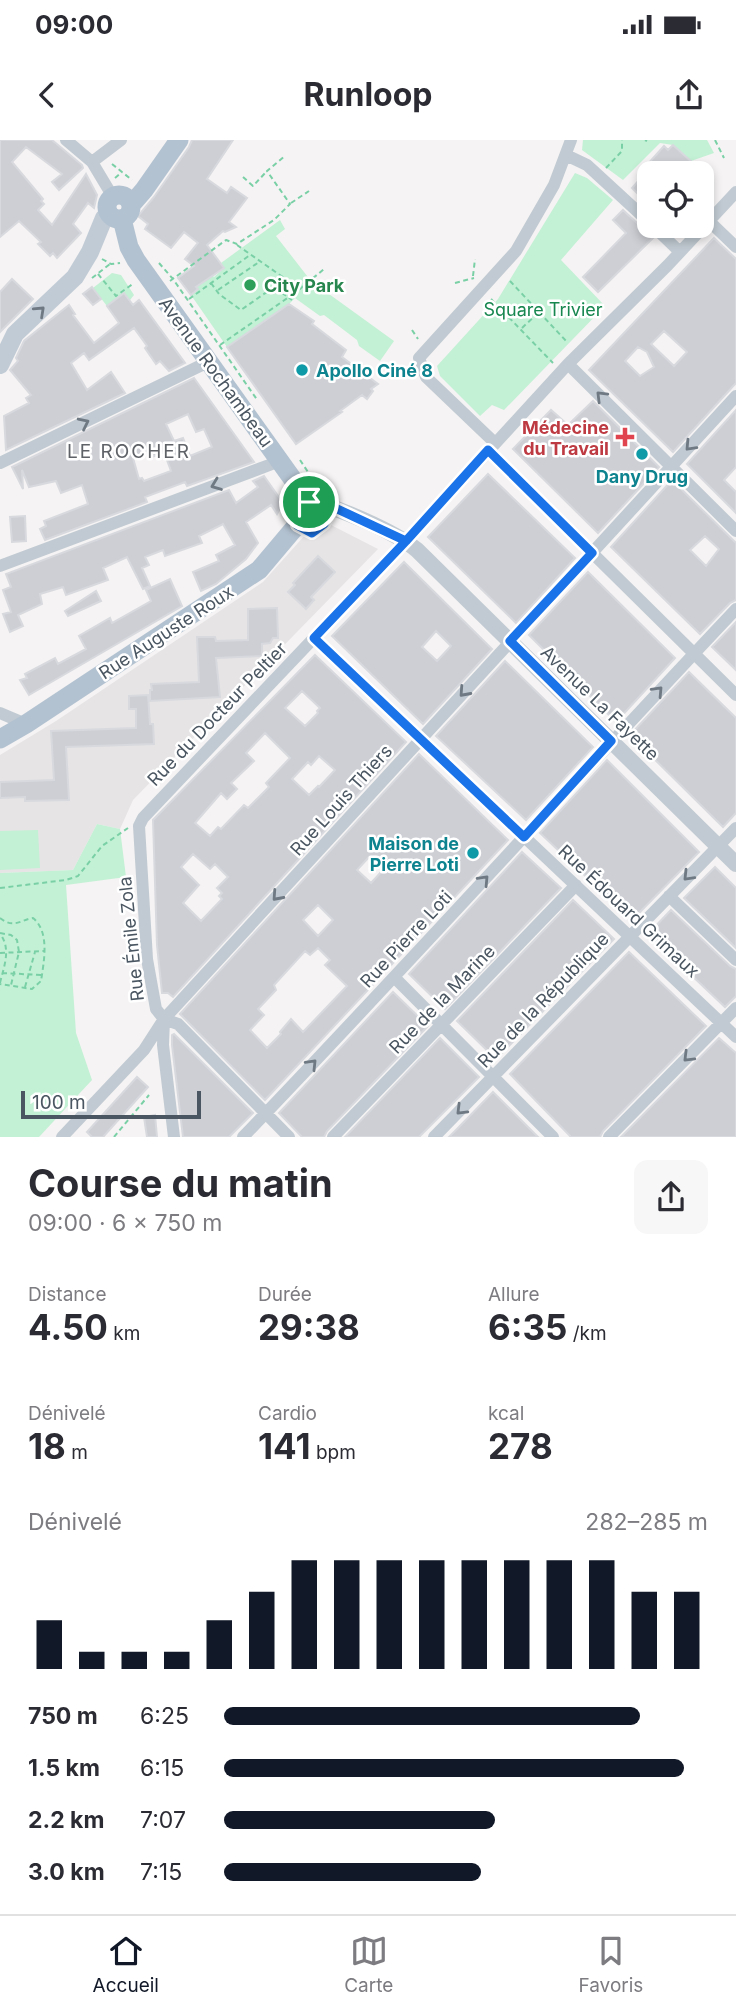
<!DOCTYPE html>
<html lang="fr">
<meta charset="utf-8">
<style>
:root{--surface:#fff;--page:#f7f7f7;--text:#2b2b33;--muted:#7c7c81;--line:#e1e1e2;--accent:#111827}
body{margin:0;font-family:Inter,sans-serif;background:var(--page);color:var(--text);height:100vh;display:flex;flex-direction:column;font-size:26px;white-space:nowrap}
*{box-sizing:border-box;margin:0}
p{font-size:23px;color:var(--muted)}
.icon{flex:none;width:38px;height:38px;fill:none;stroke:currentColor;stroke-width:2;stroke-linecap:round;stroke-linejoin:round}
.map{position:relative;height:997px;overflow:hidden}
.sheet{display:flex;flex-direction:column;background:var(--surface);flex:1}
.sheet>*{flex:none}
.tools{position:absolute;left:637px;top:21px;display:grid;gap:14px}
.tools a{display:grid;place-items:center;width:77px;height:77px;border-radius:14px;background:var(--surface);box-shadow:0 4px 10px #0003;font-size:35px}
.scale{position:absolute;left:21px;bottom:18px;width:180px;box-sizing:border-box;padding-left:7px;border:4px solid #4a5661;border-top:0;font-size:19px;line-height:24px;white-space:nowrap;color:#4a5661;-webkit-text-stroke:5px #fff;paint-order:stroke}
.pin{position:absolute;display:grid;place-items:center;width:60px;height:60px;color:#fff;margin:-30px;border:4px solid #fff;border-radius:50%;box-shadow:0 2px 7px #0007}
.round{display:grid;place-items:center;flex:none;width:74px;height:74px;border-radius:14px;background:var(--page)}
.summary{display:flex;align-items:center;justify-content:space-between;height:119px;padding:0 28px}
h1{font-size:38px;font-weight:700;line-height:52px}
.stats{display:grid;grid-template-columns:repeat(3,1fr);gap:10px;height:119px;padding:7px 28px}
.stats div{display:grid;align-content:center}
.stats b{font-size:35px;font-weight:700}
.stats small{font-size:19px;font-weight:400}
.stats p{font-size:19px}
.chart{height:196px;padding:14px 28px}
.chart p{display:flex;justify-content:space-between}
.chart svg{width:100%;height:126px;margin-top:7px;stroke:var(--accent);stroke-width:6}
ul{padding:0 28px;list-style:none;font-size:23px}
li{display:grid;grid-template-columns:112px 84px 1fr;align-items:center;height:52px}
li i{height:18px;border-radius:9px;background:var(--accent)}
.status{display:flex;justify-content:space-between;align-items:center;height:49px;padding:0 35px;background:var(--surface);direction:ltr}
.status svg{height:19px;fill:currentColor}
header{display:flex;justify-content:space-between;align-items:center;height:91px;padding:0 28px;background:var(--surface);font-size:32px;font-weight:700}
.dock{display:flex;justify-content:space-around;align-items:center;height:98px;border-top:2px solid var(--line);background:var(--surface);font-size:19px;color:var(--muted)}
.dock a{display:grid;justify-items:center;gap:4px}
.dock .selected{color:var(--accent)}
.map>svg:first-child{display:block}
.education{fill:#e6e4e5}
.green{fill:#c3f1d5}
.building{fill:#cdcfd5;stroke:#d7d9de;stroke-width:2;fill-rule:evenodd}
.lines{fill:none;stroke-linecap:round;stroke-linejoin:round}
.path{stroke:#7ad0a6;stroke-width:2;stroke-dasharray:5 3.5;stroke-linecap:butt}
.minor{stroke:#c1cad2;stroke-width:12}
.tertiary{stroke:#c1cad2;stroke-width:16}
.secondary{stroke:#c1cbd6;stroke-width:18}
.primary{stroke:#b3c2d1;stroke-width:19}
.oneway{stroke:#6e7984}
.oneway2{stroke:#6e7983}
.route-casing{stroke:#fff;stroke-width:14}
.route{stroke:#1a73e8;stroke-width:9}
.leisure-dot{fill:#2e9e5b;stroke:#fff;stroke-width:2.5}
.culture-dot{fill:#0f9aa8;stroke:#fff;stroke-width:2.5}
.health-dot{fill:#e0444e;stroke:#fff;stroke-width:2.5}
.labels{text-anchor:middle;dominant-baseline:central;stroke-width:5;stroke-linejoin:round;paint-order:stroke}
.leisure-label{font-size:18px;font-weight:bold;fill:#27864d;stroke:#fff;text-anchor:start}
.park-label{font-size:18px;fill:#17864f;stroke:#fff}
.culture-label{font-size:18px;font-weight:bold;fill:#0d838f;stroke:#fff;text-anchor:start}
.street-label{font-size:18px;fill:#4a5661;stroke:#fff}
.health-label{font-size:18px;font-weight:bold;fill:#be3a42;stroke:#fff;text-anchor:end}
.neighbourhood-label{font-size:19px;letter-spacing:2px;fill:#5f6368;stroke:#fff}
</style>
<div class="status"><b>09:00</b><svg viewBox="0 0 49 12"><path d="M0 12V9h3v3zM5 12V6h3v6zM10 12V3h3v9zM15 12V0h3v12zM26 1h20v11H26zM47 4h2v5h-2z"/></svg></div>
<header><svg class="icon" aria-label="back" viewBox="0 0 24 24"><path d="M15 5l-7 7 7 7"/></svg>Runloop<svg class="icon" aria-label="share" viewBox="0 0 24 24"><path d="M12 15V3M7 8l5-5 5 5M5 13v7h14v-7"/></svg></header>
<div class="map">
<svg width="736" height="997" viewBox="0 0 736 997">
<rect width="100%" height="100%" fill="#f5f3f3"/>
<path class="education" d="M315,384H329L378,409L133,660L120,689L97,684L73,730L0,733V615L56,581L263,442Z"/>
<path class="green" d="M583,0H707L714,13L691,21L673,5L660,3L623,40L582,10Z
M575,33L587,38L613,60L561,120L605,166L504,270L492,265L480,276L440,236L437,226L498,159Z
M280,80L285,89L276,96L311,141L394,201L380,221L359,206L357,200L324,175L320,176L295,158L289,164L227,207L191,155L198,149L196,147L212,135L214,137L224,128L221,123Z
M112,133L121,135L134,155L130,160L124,153L107,166L93,148Z
M97,684L120,689L126,737L66,745L76,893L92,940L39,997H0V733L73,730Z
M38,690L40,728L0,730V691Z"/>
<path class="building" d="M0,0H52L82,25L83,28L59,50L52,42L62,34L26,7L12,22L43,59L41,61L44,64L38,70L52,85L86,34L97,55L94,68L88,63L73,84L81,93L57,118L53,113L50,116L38,104L41,102L19,81L0,97Z
M192,0H233L207,39L227,53L231,47L247,58L229,82L236,87L225,92L223,91L207,105L224,128L196,147L198,149L191,155L178,138L194,126L185,119L198,103L184,92L171,108L145,89L148,84L138,76L154,57L189,7Z
M673,5L704,33H649V65L632,48L641,38L638,35L664,6L668,10Z
M623,70L653,98L598,152L583,137L626,93L613,80Z
M714,98L736,119V243L673,312L589,230ZM664,191L687,212L674,226L651,204ZM638,207L647,212L654,227L640,236L625,221Z
M12,139L33,159L0,192V152Z
M92,147L101,159L93,165L83,154Z
M124,153L133,165L139,160L185,223L169,231L160,221L156,224L145,208L147,206L134,188L89,220L84,213L71,223L87,250L111,232L125,253L6,310L4,276L29,263L26,258L31,255L10,230L18,221L16,218L24,201L69,165L75,174L73,175L94,203L119,183L107,166Z
M289,164L314,181L312,184L346,210L342,217L378,244L371,249L373,251L367,259L362,255L340,271L342,272L296,304L227,207Z
M194,238L254,322L187,346L185,342L145,357L147,362L45,400L40,389L46,386L44,381L88,364L82,345L61,353L56,341L29,347L22,330L23,349L12,327ZM188,274L196,292L204,289L212,307L190,316L183,298L174,301L166,284ZM149,312L152,317L164,312L171,331L144,341L142,338L139,339L133,318Z
M593,261L659,327L598,393L513,309L551,270L568,285Z
M736,270V327L724,340L736,352V373L687,324Z
M488,334L575,418L516,483L428,397Z
M264,336L283,363L277,374L271,365L246,382L258,403L246,419L216,444L201,451L193,432L219,421L216,415L235,405L223,384L199,396L202,403L165,416L163,410L145,417L149,425L142,428L150,446L143,449L127,417L103,428L108,440L66,455L63,447L40,454L42,464L18,475L23,486L10,492L3,474L11,472L3,450L11,447L6,434L229,350L236,363L258,347L253,341Z
M672,340L736,403V460L730,463L700,494L611,407ZM705,396L719,409L706,426L690,410Z
M25,376L26,401L12,402L10,377Z
M318,416L335,432L311,457L314,460L306,469L288,452L295,445L293,443Z
M404,422L492,509L423,584L332,496ZM436,491L451,506L437,521L422,507Z
M588,432L675,518L616,582L529,495Z
M170,439L182,466L29,555L20,540L27,538L25,534L55,518L58,524L86,509L79,496L110,478L112,483L151,461L146,450Z
M96,451L101,461L68,476L65,471Z
M277,468L278,498H273L270,503L262,504V516L216,518L220,557L150,561V550H152L151,544L199,542L197,497H215L216,501L248,500V469Z
M736,482V530L712,507Z
M315,515L406,602L173,857L168,853H162L157,805L153,680ZM302,551L320,568L317,571L318,573L305,586L285,568ZM265,593L290,618L266,643L269,647L248,668L244,665L221,689L218,687L210,696L195,683L221,653L227,659L237,649L231,643L254,621L246,613ZM319,616L335,630L319,647L318,646L309,655L292,639L308,622L311,625ZM193,714L210,729L215,724L228,737L217,748L222,753L219,756L222,759L201,781L183,763L199,745L181,727Z
M505,521L593,607L526,680L436,596Z
M689,532L736,578V673L723,687L630,595Z
M148,555L150,584H153L154,604L66,607L69,660L25,661V657L0,658V642L54,640L51,591L136,588V569H129V556Z
M419,614L508,700L265,960L180,874ZM369,717L383,730L371,743L357,730ZM318,765L333,780L318,796L303,780ZM318,808L330,820L325,825L347,846L303,892L291,879L280,892L281,894L267,908L250,890L264,875L258,869L276,850L274,845L305,811L310,815Z
M607,620L699,712L632,780L540,693Z
M522,712L561,748L445,869L409,834Z
M715,727L736,748V808L684,758Z
M573,760L614,799L496,919L457,881Z
M671,770L730,826L736,829V856L725,867L648,794Z
M629,812L706,886L603,991L600,997H571L510,934Z
M393,852L428,886L327,991L324,997H302L279,973Z
M174,894L253,973L229,997H183L172,905V895Z
M440,898L479,937L419,997H345Z
M719,898L736,913V997H621Z
M137,937L148,947L103,997H92L87,992Z
M493,952L538,997H449L457,989Z
M155,975L157,997H147L144,977Z"/>
<g class="lines">
<path class="path" d="M645,0L647,1
M715,0L724,18
M112,24L132,40
M606,28L622,11V0
M243,37L253,46L267,31
M115,38L122,32
M291,63L309,51
M237,105L300,149L324,129
M102,119L111,124L120,123
M159,123L173,139L258,261
M98,134L116,156L134,143
M473,136L475,119
M92,138L110,124
M170,141L226,100L237,104L274,80L290,64L267,31L285,16
M510,141L568,203
M211,143L219,154L241,170L284,140
M455,143L474,138
M275,148L292,160
M218,150L259,122
M189,159L250,115
M491,159L553,223
M522,188L538,173
M412,190L418,199
M220,205L299,150
M300,320L308,332
M312,392L324,384L326,380
M0,748L66,740L78,736L102,706L128,688
M0,778C14,789 20,780 33,778C50,792 44,821 41,841L32,849L0,844
M0,793L11,795L17,800L19,812L11,845
M0,813L44,811
M2,833L41,835
M0,843C4,826 11,810 1,795
M25,847L35,812
M114,997L149,955"/>
<path class="minor" d="M66,0L92,22L113,57
M566,15L587,25L649,82
M92,22L121,0
M710,82L736,107
M653,86L680,112
M568,224L736,391
M495,303L426,237L419,218L516,111L554,45L571,0
M488,310L736,555
M0,323L208,222
M0,426L280,321
M314,498L736,897
M0,573L26,584
M669,756L736,820
M395,838L553,997
M164,879L178,884L289,997
M62,997L144,910L164,879L736,256
M174,997L163,905L164,879L156,869L147,819L139,686L143,678L406,401L568,224L668,125L736,52
M243,997C410,823 571,644 736,469
M333,997L576,745
M434,997L736,688
M609,997L736,868"/>
<path class="tertiary" d="M309,362C337,366 395,392 417,410L736,724"/>
<path class="secondary" d="M0,225L15,194L75,137L90,112L104,78L110,74"/>
<path class="primary" d="M107 67a12 12 0 1 1 24 0a12 12 0 1 1-24 0Z
M131,65L144,50L179,0
M0,599L26,584L259,430L297,385L303,376L309,362L136,120L129,107L122,79"/>
</g>
<defs><path id="oneway-chevron" d="M-2-3.5L2.5 0L-2 3.5" fill="none" stroke-width="1.6" stroke-linecap="round" stroke-linejoin="round" transform="scale(1.75)"/></defs>
<use class="oneway" href="#oneway-chevron" transform="translate(40 171) rotate(-43)"/>
<g class="oneway2">
<use href="#oneway-chevron" transform="translate(601 256) rotate(-135)"/>
<use href="#oneway-chevron" transform="translate(84 283) rotate(-26)"/>
<use href="#oneway-chevron" transform="translate(690 306) rotate(133)"/>
<use href="#oneway-chevron" transform="translate(216 345) rotate(159)"/>
<use href="#oneway-chevron" transform="translate(658 551) rotate(-47)"/>
<use href="#oneway-chevron" transform="translate(464 552) rotate(132)"/>
<use href="#oneway-chevron" transform="translate(688 736) rotate(134)"/>
<use href="#oneway-chevron" transform="translate(484 740) rotate(-47)"/>
<use href="#oneway-chevron" transform="translate(277 756) rotate(132)"/>
<use href="#oneway-chevron" transform="translate(688 917) rotate(135)"/>
<use href="#oneway-chevron" transform="translate(312 924) rotate(-46)"/>
<use href="#oneway-chevron" transform="translate(461 970) rotate(135)"/>
</g>
<g class="lines">
<g class="route-casing">
<path id="route" d="M309,362L333,367L406,401L314,498L524,697L611,601L510,501L592,413L488,310L406,401L333,367L324,384L312,393L297,385L303,376L309,362"/>
</g>
<use href="#route" class="route"/>
</g>
<circle class="leisure-dot" cx="250" cy="145" r="7"/>
<g class="culture-dot">
<circle cx="302" cy="230" r="7"/>
<circle cx="642" cy="314" r="7"/>
<circle cx="473" cy="713" r="7"/>
</g>
<path class="health-dot" d="M621.5 286.5h7v7h7v7h-7v7h-7v-7h-7v-7h7z"/>
<g class="labels">
<g class="leisure-label">
<text x="264" y="145">City Park</text>
</g>
<g class="park-label">
<text x="543" y="169">Square Trivier</text>
</g>
<g class="culture-label">
<text x="316" y="230">Apollo Ciné 8</text>
<text x="642" y="336" text-anchor="middle">Dany Drug</text>
<text x="459" y="703" text-anchor="end">Maison de<tspan x="459" dy="21">Pierre Loti</tspan></text>
</g>
<g class="street-label">
<text transform="translate(216 232) rotate(54)">Avenue Rochambeau</text>
<text transform="translate(166 492) rotate(-33)">Rue Auguste Roux</text>
<text transform="translate(600 563) rotate(44)">Avenue La Fayette</text>
<text transform="translate(217 574) rotate(-46)">Rue du Docteur Peltier</text>
<text transform="translate(341 660) rotate(-48)">Rue Louis Thiers</text>
<text transform="translate(629 771) rotate(43)">Rue Édouard Grimaux</text>
<text transform="translate(131 799) rotate(-96)">Rue Émile Zola</text>
<text transform="translate(406 799) rotate(-47)">Rue Pierre Loti</text>
<text transform="translate(442 859) rotate(-46)">Rue de la Marine</text>
<text transform="translate(543 860) rotate(-46)">Rue de la République</text>
</g>
<g class="health-label">
<text x="609" y="287">Médecine<tspan x="609" dy="21">du Travail</tspan></text>
</g>
<g class="neighbourhood-label">
<text x="129" y="311">LE ROCHER</text>
</g>
</g>
</svg>
<div class="tools">
<a><svg class="icon" aria-label="locate" viewBox="0 0 24 24"><circle cx="12" cy="12" r="6"/><path d="M12 2v4M12 18v4M2 12h4M18 12h4"/></svg></a>
</div>
<div class="scale">100 m</div>
<div class="pin" style="left:309px;top:362px;background:#1e9e55"><svg class="icon" aria-label="arrive" viewBox="0 0 24 24"><path d="M6 21V4h12l-3 4 3 4H6"/></svg></div>
</div>
<section class="sheet">
<div class="summary"><div><h1>Course du matin</h1><p>09:00 · 6 × 750 m</p></div><a class="round"><svg class="icon" aria-label="share" viewBox="0 0 24 24"><path d="M12 15V3M7 8l5-5 5 5M5 13v7h14v-7"/></svg></a></div>
<div class="stats">
<div><p>Distance</p><b>4.50<small> km</small></b></div>
<div><p>Durée</p><b>29:38</b></div>
<div><p>Allure</p><b>6:35<small> /km</small></b></div>
</div>
<div class="stats">
<div><p>Dénivelé</p><b>18<small> m</small></b></div>
<div><p>Cardio</p><b>141<small> bpm</small></b></div>
<div><p>kcal</p><b>278</b></div>
</div>
<div class="chart"><p><span>Dénivelé</span>282–285 m</p>
<svg viewBox="0 0 160 44" preserveAspectRatio="none"><path d="M5 44V27M15 44V38M25 44V38M35 44V38M45 44V27M55 44V17M65 44V6M75 44V6M85 44V6M95 44V6M105 44V6M115 44V6M125 44V6M135 44V6M145 44V17M155 44V17"/></svg>
</div>
<ul>
<li><b>750 m</b>6:25<i style="width:86%"></i></li>
<li><b>1.5 km</b>6:15<i style="width:95%"></i></li>
<li><b>2.2 km</b>7:07<i style="width:56%"></i></li>
<li><b>3.0 km</b>7:15<i style="width:53%"></i></li>
</ul>
</section>
<nav class="dock">
<a class="selected"><svg class="icon" aria-label="home" viewBox="0 0 24 24"><path d="M3 11l9-7 9 7M6 9v11h12V9"/></svg>Accueil</a>
<a><svg class="icon" aria-label="map" viewBox="0 0 24 24"><path d="M3 6l6-2 6 2 6-2v14l-6 2-6-2-6 2zM9 4v14M15 6v14"/></svg>Carte</a>
<a><svg class="icon" aria-label="saved" viewBox="0 0 24 24"><path d="M7 4h10v16l-5-4-5 4z"/></svg>Favoris</a>
</nav>
